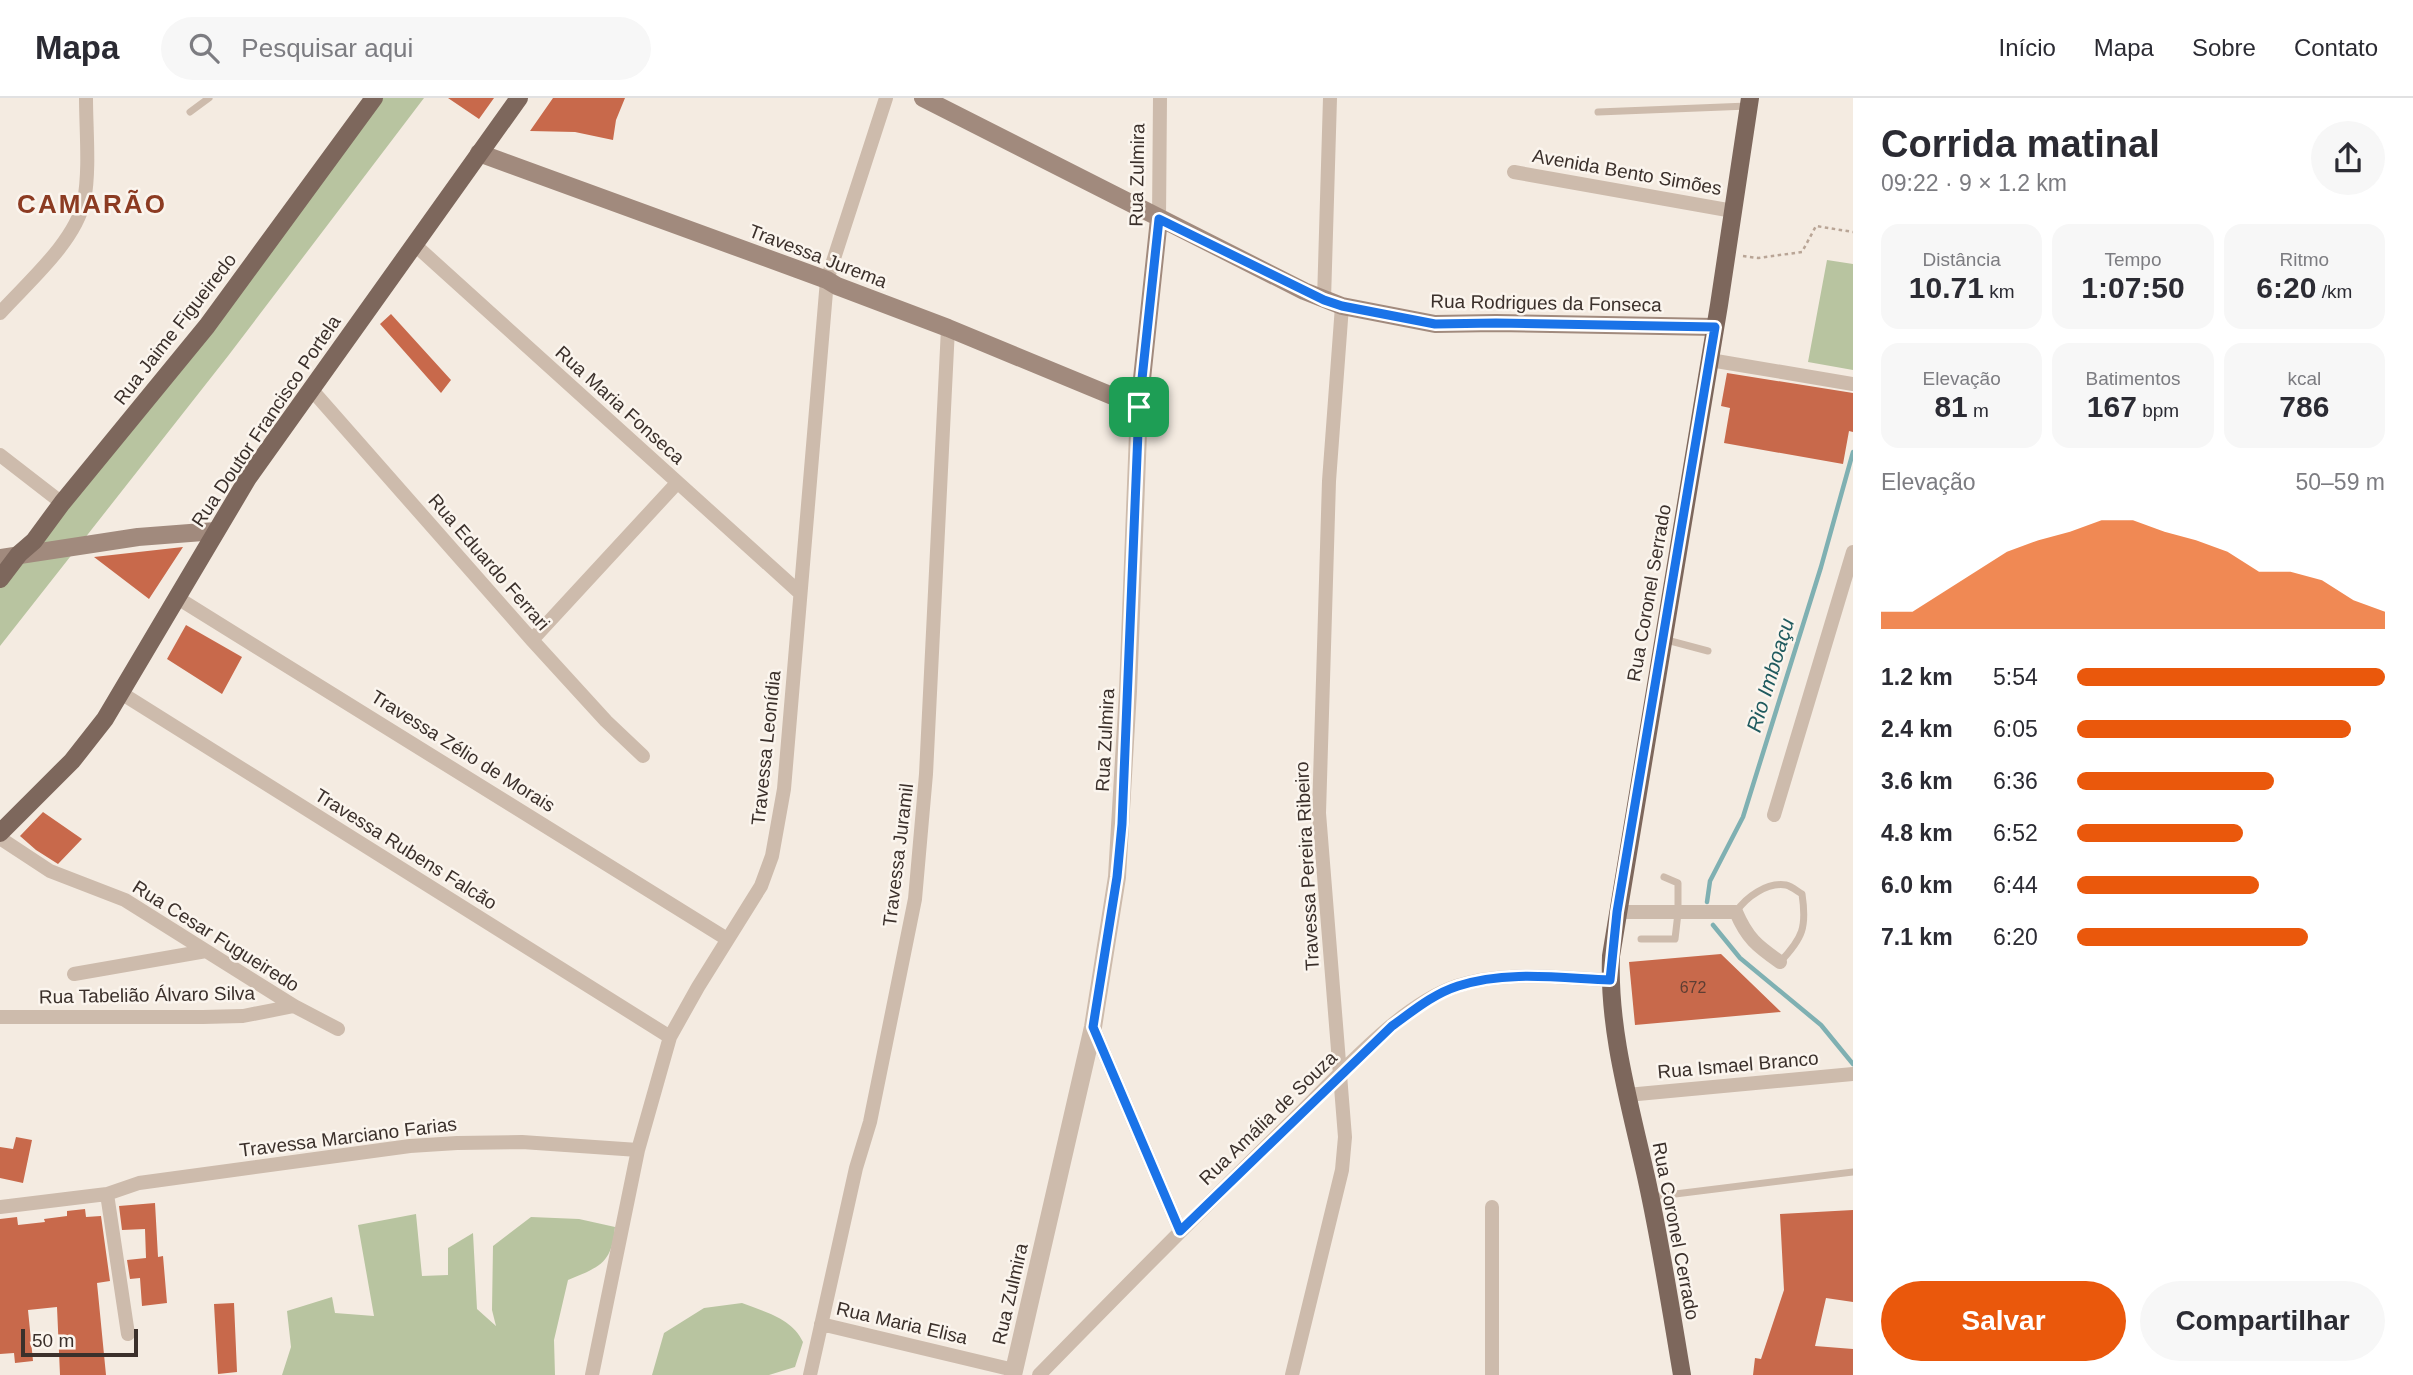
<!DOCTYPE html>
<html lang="pt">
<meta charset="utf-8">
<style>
:root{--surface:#fff;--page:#f7f7f7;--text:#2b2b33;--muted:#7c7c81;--line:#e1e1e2;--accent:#ea580c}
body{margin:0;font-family:Arial,sans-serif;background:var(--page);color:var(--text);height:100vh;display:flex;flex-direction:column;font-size:26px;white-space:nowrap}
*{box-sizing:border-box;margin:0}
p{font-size:23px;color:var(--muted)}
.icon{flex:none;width:38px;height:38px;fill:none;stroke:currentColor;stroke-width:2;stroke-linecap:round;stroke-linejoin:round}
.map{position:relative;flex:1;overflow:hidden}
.panel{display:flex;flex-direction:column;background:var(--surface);width:560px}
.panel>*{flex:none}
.scale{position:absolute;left:21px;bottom:18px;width:117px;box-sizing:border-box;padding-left:7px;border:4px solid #3b302b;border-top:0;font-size:19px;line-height:24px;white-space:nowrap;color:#3b302b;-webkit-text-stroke:5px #fbf5ee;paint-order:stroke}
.pin{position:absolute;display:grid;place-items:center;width:60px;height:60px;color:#fff;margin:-30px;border-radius:14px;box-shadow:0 4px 10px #0006}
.round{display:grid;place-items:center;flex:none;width:74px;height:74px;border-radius:37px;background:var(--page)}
.summary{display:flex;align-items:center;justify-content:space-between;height:119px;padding:0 28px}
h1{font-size:38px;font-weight:700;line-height:52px}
.metrics{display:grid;grid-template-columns:repeat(3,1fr);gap:10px;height:119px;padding:7px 28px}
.metrics div{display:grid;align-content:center;border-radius:18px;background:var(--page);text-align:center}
.metrics b{font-size:30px;font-weight:700}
.metrics small{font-size:19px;font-weight:400}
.metrics p{font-size:19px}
.chart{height:196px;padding:14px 28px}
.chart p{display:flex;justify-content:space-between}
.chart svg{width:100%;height:126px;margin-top:7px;fill:var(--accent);opacity:.7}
.button{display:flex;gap:14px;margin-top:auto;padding:14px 28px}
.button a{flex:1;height:80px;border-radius:42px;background:var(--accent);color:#fff;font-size:28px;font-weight:700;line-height:80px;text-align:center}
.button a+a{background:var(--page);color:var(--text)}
ul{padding:0 28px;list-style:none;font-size:23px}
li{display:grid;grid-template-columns:112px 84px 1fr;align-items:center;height:52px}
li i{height:18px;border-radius:9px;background:var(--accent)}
header{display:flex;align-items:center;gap:42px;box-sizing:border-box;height:98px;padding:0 35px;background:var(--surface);border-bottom:2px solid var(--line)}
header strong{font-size:33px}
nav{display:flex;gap:38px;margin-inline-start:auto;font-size:24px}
.search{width:490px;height:63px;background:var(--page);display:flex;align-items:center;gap:18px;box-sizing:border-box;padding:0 24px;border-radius:38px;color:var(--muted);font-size:26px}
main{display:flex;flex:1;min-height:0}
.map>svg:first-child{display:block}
.green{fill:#b8c4a0}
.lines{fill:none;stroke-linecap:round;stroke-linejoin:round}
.stream{stroke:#7fb0b2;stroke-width:4.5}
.building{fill:#c8694b}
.path{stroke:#b9a596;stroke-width:2.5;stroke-dasharray:3.5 3.5;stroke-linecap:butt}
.service{stroke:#cdbbac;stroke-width:7}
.minor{stroke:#cdbbac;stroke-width:14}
.tertiary{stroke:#cdbbac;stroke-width:18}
.secondary{stroke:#a18a7d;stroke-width:18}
.primary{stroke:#7d675c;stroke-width:18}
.route-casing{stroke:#fff;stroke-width:14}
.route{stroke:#1a73e8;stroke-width:9}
.labels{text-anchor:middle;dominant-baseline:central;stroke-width:5;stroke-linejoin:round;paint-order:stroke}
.number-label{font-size:16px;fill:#5e3e33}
.street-label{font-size:19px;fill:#3b302b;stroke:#fbf5ee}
.water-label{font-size:21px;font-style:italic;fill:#1f5a5e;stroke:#fbf5ee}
.district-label{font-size:26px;font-weight:bold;letter-spacing:2px;fill:#8c3b22;stroke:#fbf5ee}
</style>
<header>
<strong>Mapa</strong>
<div class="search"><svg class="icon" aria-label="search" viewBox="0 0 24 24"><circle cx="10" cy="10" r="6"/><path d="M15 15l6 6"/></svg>Pesquisar aqui</div>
<nav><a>Início</a><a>Mapa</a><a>Sobre</a><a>Contato</a></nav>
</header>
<main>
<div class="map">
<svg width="1853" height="1277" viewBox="0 0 1853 1277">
<rect width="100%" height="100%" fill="#f4ebe1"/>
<path class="green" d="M379,0H424L228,258L0,548V488Z
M1827,162L1853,166V272L1808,264Z
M416,1116L422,1178L448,1177V1150L473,1135L477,1211L496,1228L492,1212L493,1148L531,1119L579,1121L615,1129C612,1166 599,1169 568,1182L554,1242L555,1277H282L291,1249L287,1213L332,1199L335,1215L374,1218L358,1127Z
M742,1205C765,1214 792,1220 803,1244L795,1269L769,1277H652L664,1235L704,1210Z"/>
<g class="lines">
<path class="stream" d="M1707,804L1710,783L1743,719L1821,469L1853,354
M1713,827L1740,860L1821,927L1853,966"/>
</g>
<path class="building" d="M448,0H494L479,21Z
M553,0H625L616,22L613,42L575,34L530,33Z
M391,216L451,282L441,295L380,226Z
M1727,275L1853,295V334L1849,333L1843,366L1724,345L1730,310L1721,308Z
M183,449L149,501L94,459Z
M186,527L242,559L222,596L167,561Z
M43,714L82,741L58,766L36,752L20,738Z
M1721,856L1781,914L1635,927L1629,864Z
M16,1039L32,1042L23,1085L0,1080V1049L13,1051Z
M155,1105L158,1159L163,1158L167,1205L142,1208L140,1180L130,1181L127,1162L146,1160L145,1131L122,1132L119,1108Z
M85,1111L86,1119L101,1118L110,1183L97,1185L106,1277H60L57,1209L28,1212L33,1263L15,1265L14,1255L0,1256V1121L17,1119L18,1127L45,1124L44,1121L67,1118V1113Z
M1853,1112V1204L1826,1200L1815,1248L1853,1251V1277H1753L1755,1260L1761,1261L1784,1192L1780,1116Z
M234,1205L237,1274L218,1276L214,1206Z"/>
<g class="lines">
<path class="path" d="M1743,158L1758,160L1802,154L1816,128L1853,134"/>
<path class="service" d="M190,14L209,0
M1598,14L1748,8
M1663,541L1708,553
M1736,814C1746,799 1767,784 1786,787C1791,788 1797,793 1802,796C1807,829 1803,840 1780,864
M1641,841H1675L1678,815V785L1664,779
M1651,1099L1853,1074"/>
<path class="minor" d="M1514,74L1733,113
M1159,121L1160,0
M415,147L800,495
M1324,202L1330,0
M0,215C28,184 75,144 84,103C90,72 86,32 86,0
M1710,262L1853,286
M311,291L532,542L606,623L643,658
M0,357L62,405
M176,499L727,841
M532,542L677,385
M121,595L670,939
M1774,717L1853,454
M0,740L50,773L125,802L294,908L338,931
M1617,814H1736C1747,840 1757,848 1780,864
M74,876L206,853
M0,919H203L243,918L294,908
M1093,929L1180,1133
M1627,997L1853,976
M107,1096L128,1236
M0,1109L107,1096L139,1085L410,1048L457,1045L522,1044L638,1052
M821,1226L1014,1272
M592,1277L638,1052L670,939L698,889L761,788L772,758L784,691L827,182L886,0
M810,1277L856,1070L870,1024L915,801L926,676L948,230
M1039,1277C1123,1191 1208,1105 1294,1021C1339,978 1398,908 1457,888C1505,872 1561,880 1610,882
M1292,1277L1342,1072L1345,1039L1319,715L1329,383L1342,208
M1492,1277V1109"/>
<path class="tertiary" d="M1013,1277L1093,929L1117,779L1128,593L1139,309"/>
<path class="secondary" d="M923,0L1304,193L1342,208L1435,226L1496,225L1715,229
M479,55L827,182L837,188L948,230L1139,309L1159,121
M0,460L138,439L216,433"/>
<path class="primary" d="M0,481L19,456L34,443L62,405L207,228L374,0
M0,735L72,663L105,621L248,380L519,0
M1682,1277C1671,1212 1661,1147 1647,1083C1631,1010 1608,934 1611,858L1719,207L1750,0"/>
</g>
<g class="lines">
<g class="route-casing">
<path id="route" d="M1159,121L1324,202L1342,208L1435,226L1496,225L1715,229L1617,814L1610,882C1561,880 1506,872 1458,888C1433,896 1413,913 1392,928L1180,1133L1093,929L1117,779L1122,726L1139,309Z"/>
</g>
<use href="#route" class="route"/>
</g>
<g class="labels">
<g class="number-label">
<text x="1693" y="889">672</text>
</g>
<g class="street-label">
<text transform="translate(1627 74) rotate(10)">Avenida Bento Simões</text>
<text transform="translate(1137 77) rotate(-89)">Rua Zulmira</text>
<text transform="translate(818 158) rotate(21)">Travessa Jurema</text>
<text transform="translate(1546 205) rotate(1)">Rua Rodrigues da Fonseca</text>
<text transform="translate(175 231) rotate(-52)">Rua Jaime Figueiredo</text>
<text transform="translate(620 307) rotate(42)">Rua Maria Fonseca</text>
<text transform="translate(266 323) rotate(-56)">Rua Doutor Francisco Portela</text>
<text transform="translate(489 464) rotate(49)">Rua Eduardo Ferrari</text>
<text transform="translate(1649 495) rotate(-80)">Rua Coronel Serrado</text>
<text transform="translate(1105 642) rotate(-87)">Rua Zulmira</text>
<text transform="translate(766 650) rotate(-84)">Travessa Leonídia</text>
<text transform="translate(463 653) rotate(32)">Travessa Zélio de Morais</text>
<text transform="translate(406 751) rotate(32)">Travessa Rubens Falcão</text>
<text transform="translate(898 757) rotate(-83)">Travessa Juramil</text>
<text transform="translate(1307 768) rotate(-93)">Travessa Pereira Ribeiro</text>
<text transform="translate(216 838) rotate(32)">Rua Cesar Fugueiredo</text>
<text transform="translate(147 897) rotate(-1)">Rua Tabelião Álvaro Silva</text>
<text transform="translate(1738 967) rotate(-5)">Rua Ismael Branco</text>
<text transform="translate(1268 1020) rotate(-44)">Rua Amália de Souza</text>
<text transform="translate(348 1039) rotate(-7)">Travessa Marciano Farias</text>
<text transform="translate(1676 1133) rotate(79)">Rua Coronel Cerrado</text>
<text transform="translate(1010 1196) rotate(-77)">Rua Zulmira</text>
<text transform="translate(902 1225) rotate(13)">Rua Maria Elisa</text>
</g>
<g class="water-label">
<text transform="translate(1770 577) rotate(-73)">Rio Imboaçu</text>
</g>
<g class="district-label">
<text x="92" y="106">CAMARÃO</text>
</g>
</g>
</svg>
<div class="scale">50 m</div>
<div class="pin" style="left:1139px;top:309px;background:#1e9e55"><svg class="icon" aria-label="arrive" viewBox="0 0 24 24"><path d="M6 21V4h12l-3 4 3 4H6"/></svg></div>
</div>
<section class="panel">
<div class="summary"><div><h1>Corrida matinal</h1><p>09:22 · 9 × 1.2 km</p></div><a class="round"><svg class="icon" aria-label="share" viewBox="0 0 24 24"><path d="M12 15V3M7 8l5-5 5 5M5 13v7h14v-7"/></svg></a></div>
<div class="metrics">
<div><p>Distância</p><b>10.71<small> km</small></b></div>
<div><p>Tempo</p><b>1:07:50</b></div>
<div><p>Ritmo</p><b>6:20<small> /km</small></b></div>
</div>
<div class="metrics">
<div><p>Elevação</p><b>81<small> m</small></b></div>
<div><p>Batimentos</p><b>167<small> bpm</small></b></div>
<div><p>kcal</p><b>786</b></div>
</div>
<div class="chart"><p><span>Elevação</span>50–59 m</p>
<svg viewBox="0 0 160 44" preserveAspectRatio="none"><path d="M0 44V38L10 38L20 31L30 24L40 17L50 13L60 10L70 6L80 6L90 10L100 13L110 17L120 24L130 24L140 27L150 34L160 38V44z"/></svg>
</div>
<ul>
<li><b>1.2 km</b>5:54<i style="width:100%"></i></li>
<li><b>2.4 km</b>6:05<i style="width:89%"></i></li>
<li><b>3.6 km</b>6:36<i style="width:64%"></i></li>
<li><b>4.8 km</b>6:52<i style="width:54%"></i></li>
<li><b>6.0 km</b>6:44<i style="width:59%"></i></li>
<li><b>7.1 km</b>6:20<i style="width:75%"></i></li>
</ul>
<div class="button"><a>Salvar</a><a>Compartilhar</a></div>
</section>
</main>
